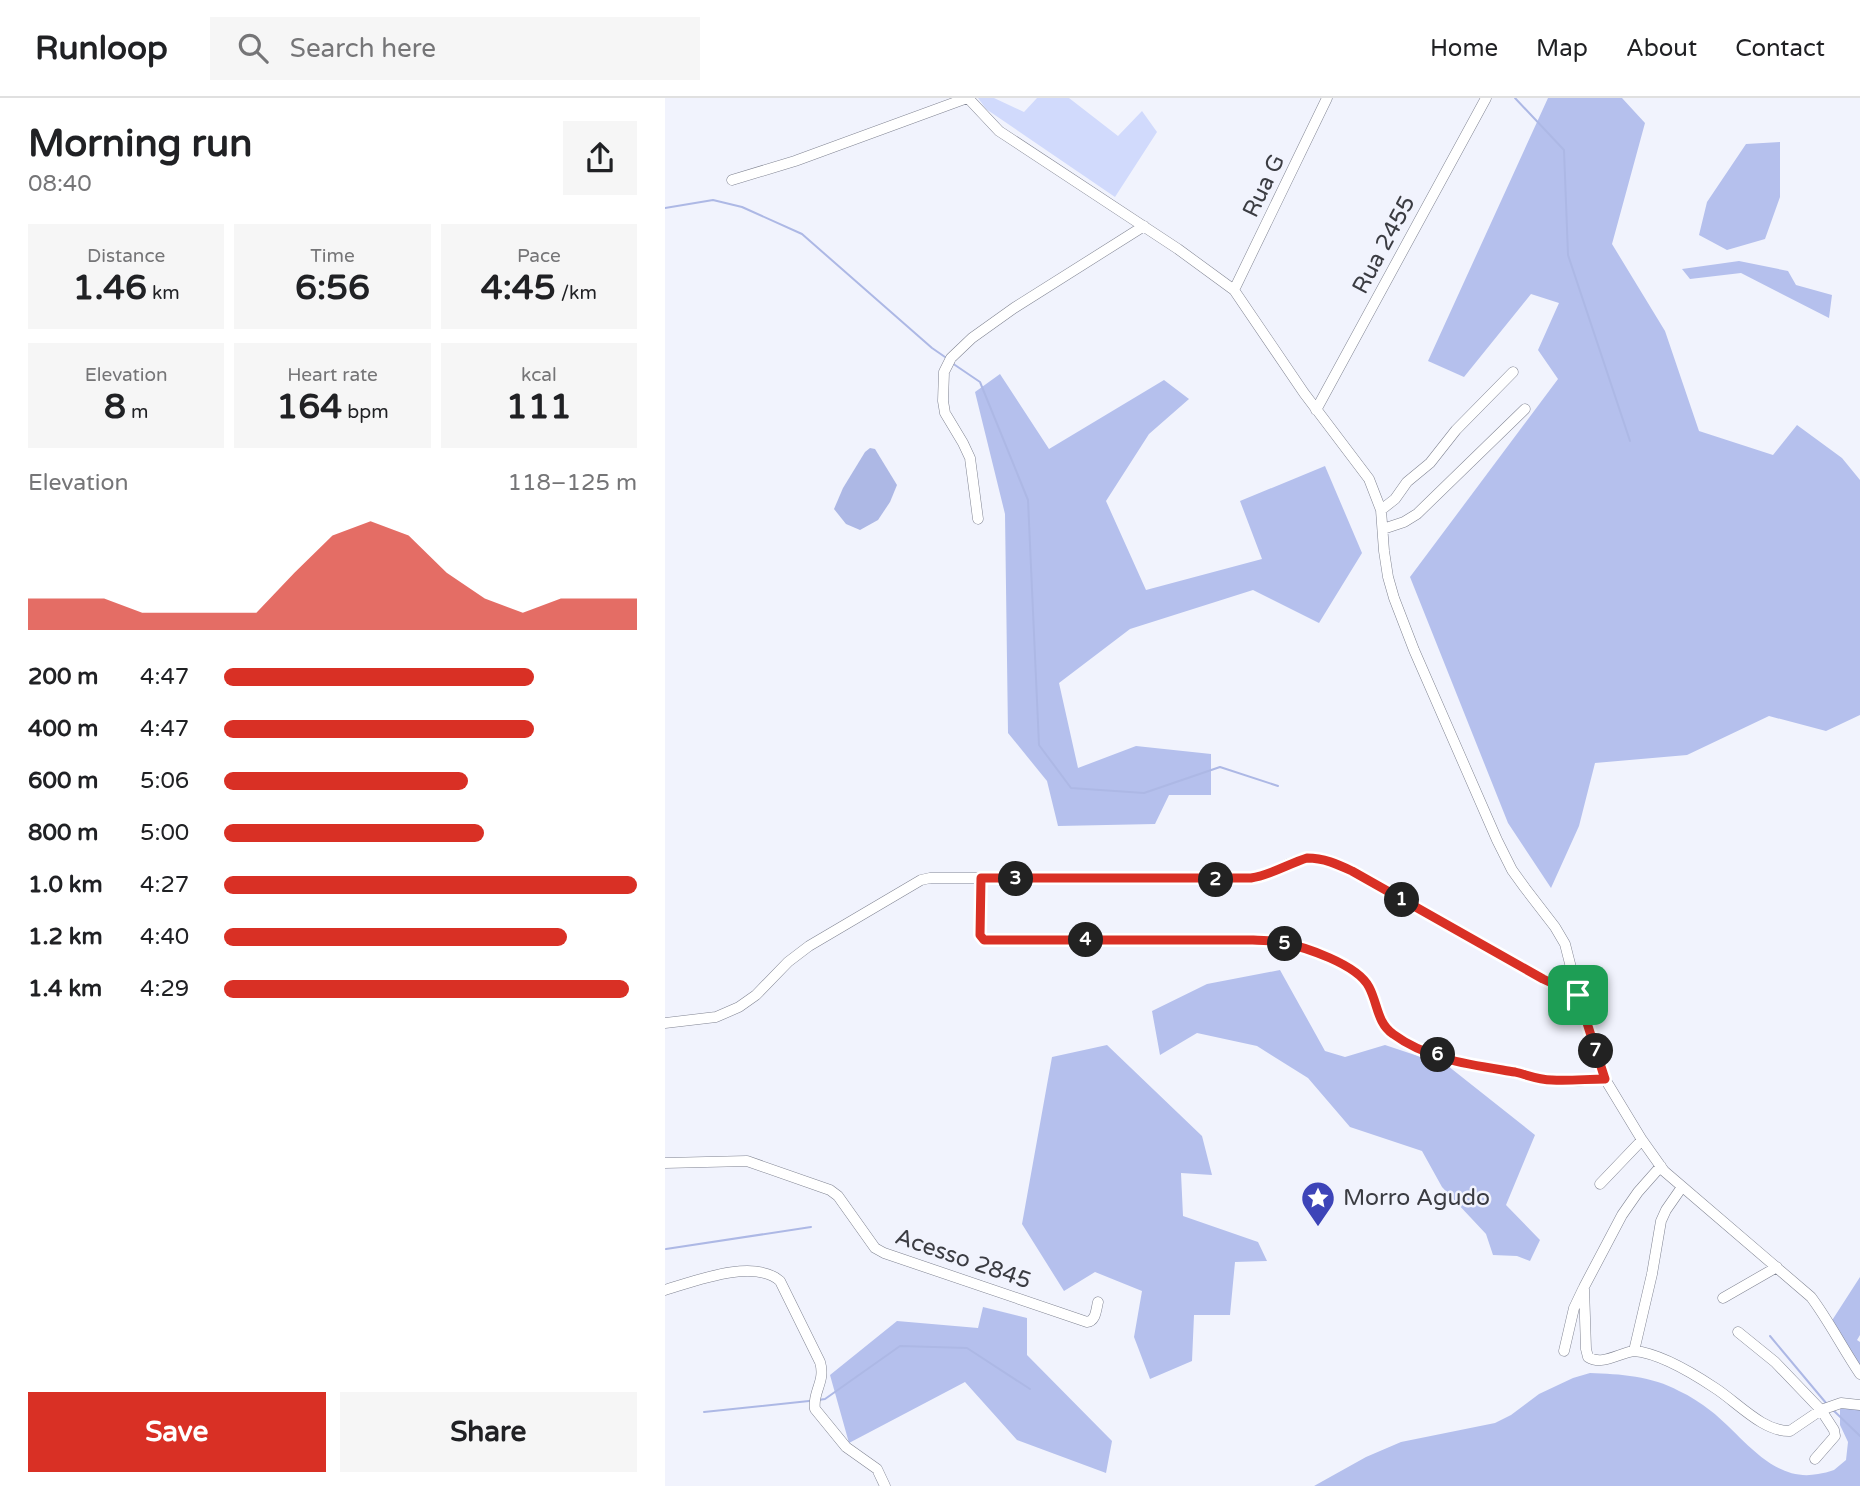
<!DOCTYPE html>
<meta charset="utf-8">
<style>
:root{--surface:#fff;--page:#f6f6f6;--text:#202124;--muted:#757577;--line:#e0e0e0;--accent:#d93025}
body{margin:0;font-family:"Varela Round",sans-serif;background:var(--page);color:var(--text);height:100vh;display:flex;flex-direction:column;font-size:26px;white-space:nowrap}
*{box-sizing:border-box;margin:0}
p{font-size:23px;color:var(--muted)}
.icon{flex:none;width:38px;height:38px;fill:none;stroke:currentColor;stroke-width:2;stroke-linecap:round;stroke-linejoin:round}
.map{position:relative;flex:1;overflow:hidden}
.side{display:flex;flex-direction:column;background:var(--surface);width:665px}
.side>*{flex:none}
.pin{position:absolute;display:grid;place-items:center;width:60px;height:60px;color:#fff;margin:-30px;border-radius:14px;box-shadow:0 4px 10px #0006}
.km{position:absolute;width:35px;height:35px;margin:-18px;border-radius:50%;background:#222;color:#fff;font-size:19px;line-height:35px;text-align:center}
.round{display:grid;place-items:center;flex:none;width:74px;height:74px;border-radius:0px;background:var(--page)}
.head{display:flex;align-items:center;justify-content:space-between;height:119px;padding:0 28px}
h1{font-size:38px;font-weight:700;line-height:52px}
.stats{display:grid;grid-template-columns:repeat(3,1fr);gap:10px;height:119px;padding:7px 28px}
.stats div{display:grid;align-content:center;border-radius:0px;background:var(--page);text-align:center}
.stats b{font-size:35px;font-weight:700}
.stats small{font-size:19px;font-weight:400}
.stats p{font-size:19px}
.chart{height:196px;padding:14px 28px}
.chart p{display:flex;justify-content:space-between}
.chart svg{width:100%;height:126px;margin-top:7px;fill:var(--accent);opacity:.7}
.action{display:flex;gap:14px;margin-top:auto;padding:14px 28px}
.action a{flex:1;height:80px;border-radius:0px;background:var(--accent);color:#fff;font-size:28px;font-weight:700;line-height:80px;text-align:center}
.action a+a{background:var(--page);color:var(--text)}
ul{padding:0 28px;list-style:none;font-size:23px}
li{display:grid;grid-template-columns:112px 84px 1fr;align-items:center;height:52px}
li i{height:18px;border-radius:9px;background:var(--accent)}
header{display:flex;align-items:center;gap:42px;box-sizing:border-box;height:98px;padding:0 35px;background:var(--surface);border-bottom:2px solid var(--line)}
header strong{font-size:33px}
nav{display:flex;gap:38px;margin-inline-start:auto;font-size:24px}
.search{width:490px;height:63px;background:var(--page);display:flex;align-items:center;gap:18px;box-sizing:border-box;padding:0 24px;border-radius:0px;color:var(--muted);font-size:26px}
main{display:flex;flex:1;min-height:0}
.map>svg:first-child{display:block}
.green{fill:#d1dafc}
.forest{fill:#b5c0ed}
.water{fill:#adb8e5}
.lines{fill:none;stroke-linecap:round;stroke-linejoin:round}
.stream{stroke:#adb8e5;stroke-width:2}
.minor-casing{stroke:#808492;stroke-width:11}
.minor{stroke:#fff;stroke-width:10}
.route-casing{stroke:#fff;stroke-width:14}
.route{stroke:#d93025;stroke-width:9}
.labels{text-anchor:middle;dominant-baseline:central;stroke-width:5;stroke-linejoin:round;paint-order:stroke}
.street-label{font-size:23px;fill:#3b3c42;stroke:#f1f3fd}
.poi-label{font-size:23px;fill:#3b3c42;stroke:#f1f3fd;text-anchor:start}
</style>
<header>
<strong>Runloop</strong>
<div class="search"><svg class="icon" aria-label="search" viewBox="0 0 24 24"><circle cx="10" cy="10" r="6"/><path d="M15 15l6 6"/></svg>Search here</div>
<nav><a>Home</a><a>Map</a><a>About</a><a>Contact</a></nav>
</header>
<main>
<section class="side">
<div class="head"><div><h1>Morning run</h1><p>08:40</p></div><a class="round"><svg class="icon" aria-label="share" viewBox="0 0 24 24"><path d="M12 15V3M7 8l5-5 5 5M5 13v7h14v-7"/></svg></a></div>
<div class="stats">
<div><p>Distance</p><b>1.46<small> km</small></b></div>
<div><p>Time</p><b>6:56</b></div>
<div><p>Pace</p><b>4:45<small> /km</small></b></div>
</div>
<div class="stats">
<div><p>Elevation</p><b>8<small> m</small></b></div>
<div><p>Heart rate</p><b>164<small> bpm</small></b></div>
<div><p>kcal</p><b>111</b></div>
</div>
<div class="chart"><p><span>Elevation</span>118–125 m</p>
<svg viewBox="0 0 160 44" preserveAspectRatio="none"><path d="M0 44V33L10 33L20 33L30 38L40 38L50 38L60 38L70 24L80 11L90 6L100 11L110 24L120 33L130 38L140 33L150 33L160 33V44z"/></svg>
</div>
<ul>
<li><b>200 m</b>4:47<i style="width:75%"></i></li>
<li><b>400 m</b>4:47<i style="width:75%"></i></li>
<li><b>600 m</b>5:06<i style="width:59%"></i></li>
<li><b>800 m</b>5:00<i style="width:63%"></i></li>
<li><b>1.0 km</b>4:27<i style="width:100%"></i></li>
<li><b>1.2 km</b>4:40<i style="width:83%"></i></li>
<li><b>1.4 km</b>4:29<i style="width:98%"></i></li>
</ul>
<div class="action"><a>Save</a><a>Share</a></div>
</section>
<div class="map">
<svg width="1195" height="1388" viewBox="0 0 1195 1388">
<rect width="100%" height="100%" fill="#f1f3fd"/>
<path class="green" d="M313,0H329L359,14L372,0H404L453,38L477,13L492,34L450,99L321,11Z"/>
<path class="forest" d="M883,0H957L980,25L947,146L1000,233L1034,333L1108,357L1132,327L1177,360L1195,382V617L1161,633L1104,618L1022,657L930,665L914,728L886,790L843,725L745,479L893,281L873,252L894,205L866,196L799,279L763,263Z
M1115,44V99L1100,141L1062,152L1034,137L1042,104L1081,46Z
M1074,163L1123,173L1131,187L1167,197L1164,220L1076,175L1025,181L1017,171Z
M335,276L384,351L499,282L524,301L484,336L441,403L481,492L597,461L575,403L660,368L697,455L654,525L588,492L465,531L394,585L413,670L471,648L546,656V697H504L490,726L393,728L382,683L343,635L340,416L310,294Z
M615,872L660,953L680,959L720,947L783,968L870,1037L841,1107L875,1142L865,1163L852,1158L828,1157L821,1136L777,1089L757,1053L685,1029L643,980L592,948L532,935L495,957L487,913L542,886Z
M442,947L537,1038L547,1077L516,1075L518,1118L593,1144L602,1163L570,1164L565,1217H529L527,1263L485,1281L469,1239L477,1193L430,1174L399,1193L357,1126L387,959Z
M1195,1179V1237L1192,1242L1195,1244V1274L1166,1224Z
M318,1209L362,1220V1257L447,1343L441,1375L352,1342L300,1284L184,1345L165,1277L232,1223L313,1230Z
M925,1275C955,1276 987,1278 1014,1293C1025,1298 1036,1305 1046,1313C1078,1338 1107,1385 1153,1376C1158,1375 1164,1374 1169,1372C1173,1369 1177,1365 1181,1362L1183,1344L1175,1327V1309L1195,1304V1388H649L701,1359L736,1344L830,1325L846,1317L874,1296L908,1280Z"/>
<path class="water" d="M205,350L210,351L232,387L225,404L213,422L195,432L181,426L169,411L178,390L200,354Z"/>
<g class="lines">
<path class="stream" d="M850,0L899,52L903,157L965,343
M0,110L48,102L77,109L137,136L267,250L280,259
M287,265L315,284L363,402L374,647L406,690L479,695L555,669L613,688
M1,1151L146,1129
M1105,1238L1161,1305
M153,1302L160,1301L235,1248L302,1250L365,1291
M1167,1311L1195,1338
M39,1314L144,1303"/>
<g class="minor-casing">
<path id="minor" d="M303,0L334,33L513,151L569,192L639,295L704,381L716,412L719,453L723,479L729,500L749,552L832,742L847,772L860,790L890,829L900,846L913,897L940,981L977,1042L999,1073L1146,1199C1164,1223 1178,1251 1195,1276
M67,82L130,63L302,0
M569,192L662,0
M651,312L821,0
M716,412L730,401L742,384L765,365L791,332L848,274
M313,421L305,360L298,345L280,315L278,303L279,274L286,260L307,240L349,210L479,128
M718,431L739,424L752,416L860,311
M316,780L315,837L319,841C383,842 447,842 511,842C553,842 598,837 638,850C663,859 697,870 707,896C712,909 714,924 725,934C756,961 812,967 851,975C861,977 871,980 882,982C900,985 922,982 940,981
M0,925L51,919L74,909L91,897L123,864L144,848L256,782L265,780H316L571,781C581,781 590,781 599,777C615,771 632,759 651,760C664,761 676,768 687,773L878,881L913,897
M0,1065L82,1063L165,1092L173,1098L210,1150L219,1155L422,1224C431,1223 431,1212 433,1204
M935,1086L977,1042
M919,1189L921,1251L923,1259C937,1268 954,1255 969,1253L987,1176L996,1123L1001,1112L1017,1089
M0,1192C30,1183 89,1160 115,1183L155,1264C161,1284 147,1294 150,1311L181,1349L212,1371L220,1388
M1058,1200L1112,1169
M1073,1234L1110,1264L1156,1312L1176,1305L1195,1307
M899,1253L909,1210L919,1189L957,1117L973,1094L996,1068
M969,1253C994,1255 1029,1276 1050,1290C1072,1304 1098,1334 1125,1333L1156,1312L1169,1332L1170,1338L1150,1361"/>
</g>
<use href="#minor" class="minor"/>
</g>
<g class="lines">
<g class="route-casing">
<path id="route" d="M642,760C659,760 672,766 687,773L878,881L913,897L940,981C923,981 905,983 887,982C874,982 862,977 850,974C808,967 763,962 728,936C712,925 713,906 704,889C692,866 640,849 615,844C606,842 597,843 588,842H319L315,837L316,780H586C606,777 623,766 642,760Z"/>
</g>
<use href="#route" class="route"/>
</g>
<defs>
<g id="sight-pin" transform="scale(1.75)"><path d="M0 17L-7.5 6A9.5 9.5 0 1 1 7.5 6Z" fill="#3d44b8" stroke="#f1f3fd"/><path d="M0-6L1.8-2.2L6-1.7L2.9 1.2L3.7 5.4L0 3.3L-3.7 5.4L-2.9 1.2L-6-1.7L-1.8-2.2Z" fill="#fff"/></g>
</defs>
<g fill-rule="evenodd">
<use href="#sight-pin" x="653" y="1100"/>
</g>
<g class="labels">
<g class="street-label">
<text transform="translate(599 88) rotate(-64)">Rua G</text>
<text transform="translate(719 147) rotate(-62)">Rua 2455</text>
<text transform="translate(298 1161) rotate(19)">Acesso 2845</text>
</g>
<g class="poi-label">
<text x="678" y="1100">Morro Agudo</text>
</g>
</g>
</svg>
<div class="pin" style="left:913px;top:897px;background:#1e9e55"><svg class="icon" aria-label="arrive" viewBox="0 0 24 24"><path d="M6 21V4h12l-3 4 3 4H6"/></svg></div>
<b class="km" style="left:737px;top:802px">1</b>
<b class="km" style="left:551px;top:782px">2</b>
<b class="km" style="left:351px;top:781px">3</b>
<b class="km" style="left:421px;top:842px">4</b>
<b class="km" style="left:620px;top:846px">5</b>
<b class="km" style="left:773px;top:957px">6</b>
<b class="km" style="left:931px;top:953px">7</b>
</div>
</main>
